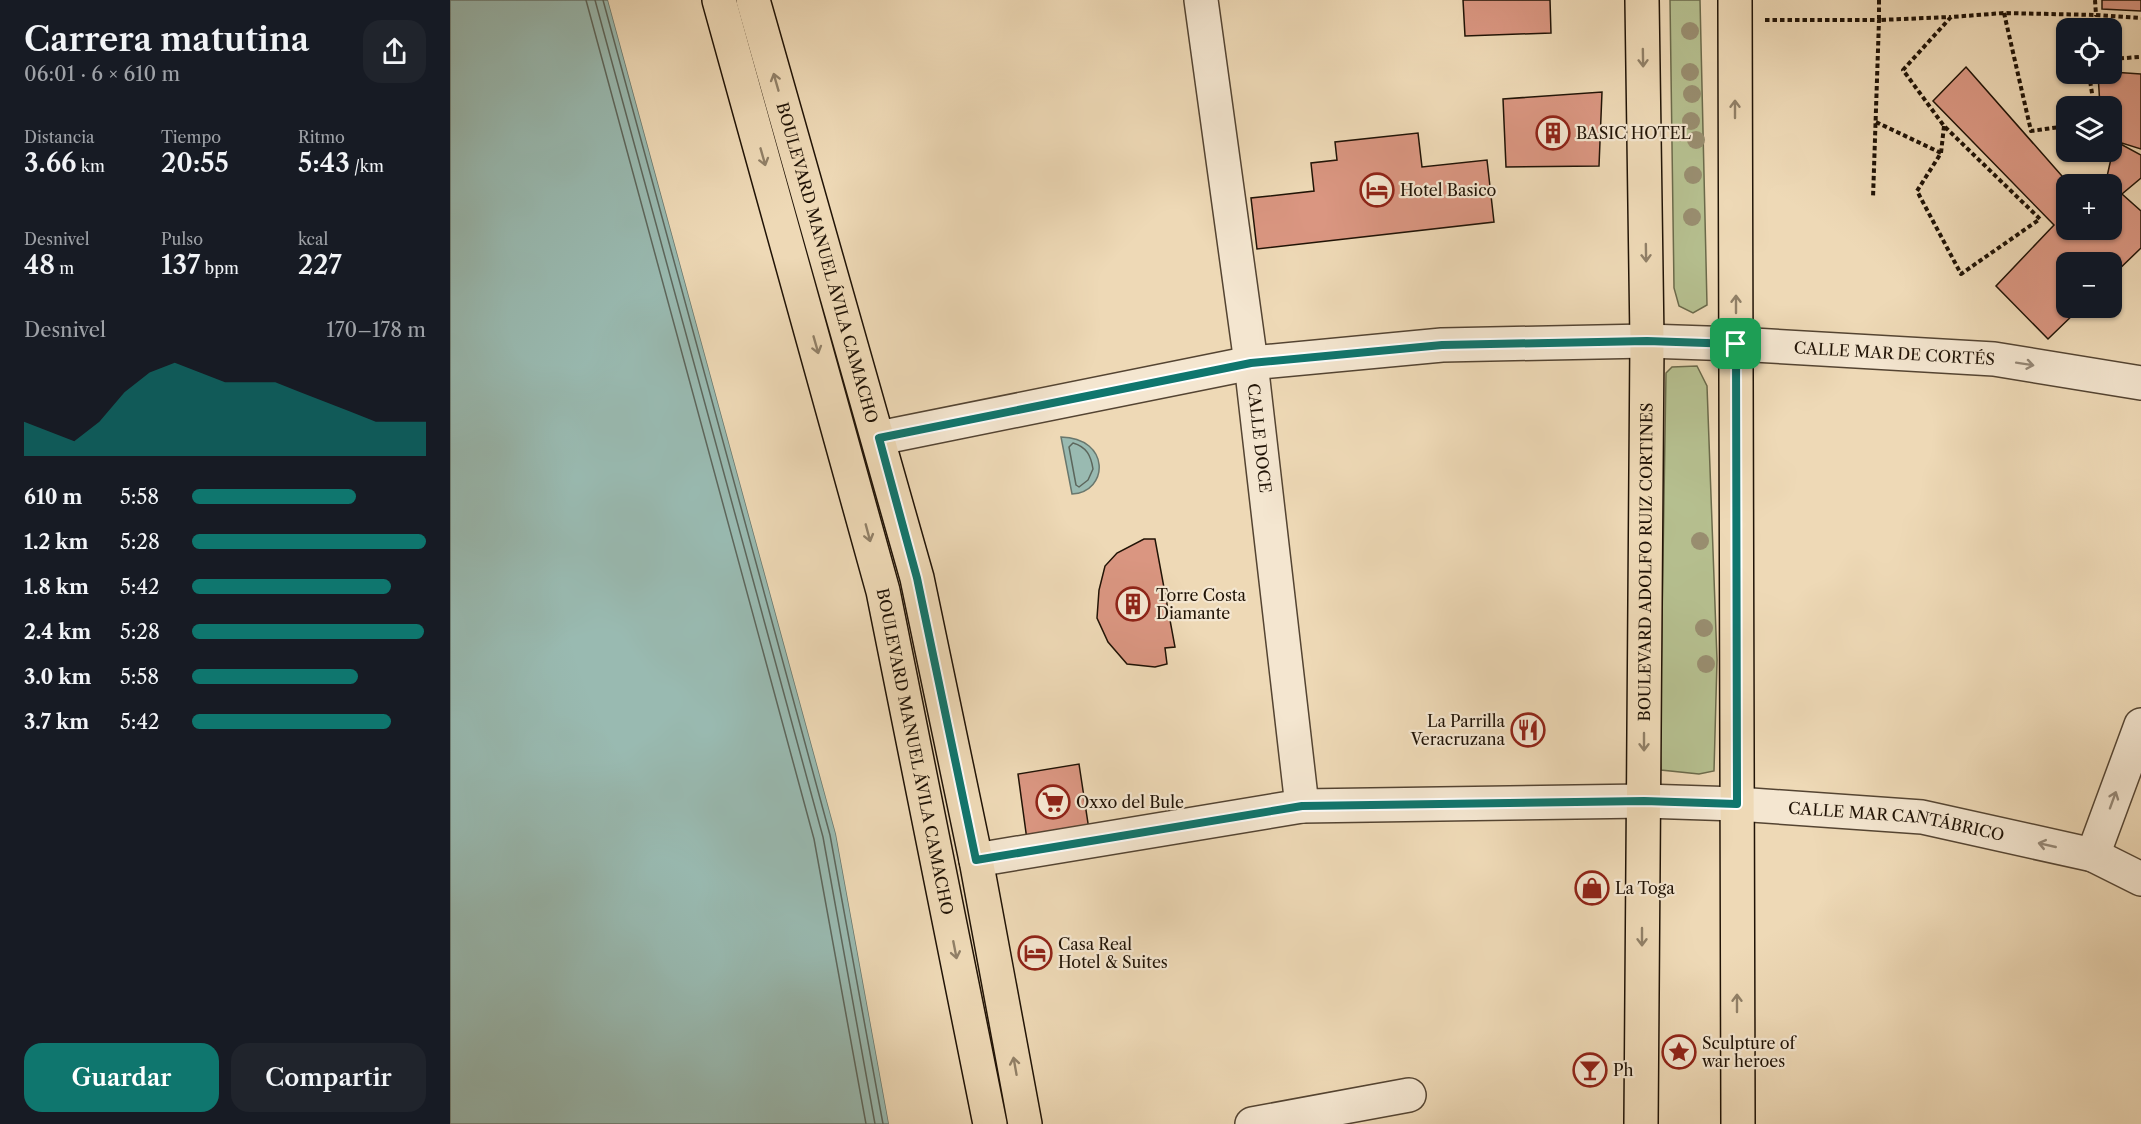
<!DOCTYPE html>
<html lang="es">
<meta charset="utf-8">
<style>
:root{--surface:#171b24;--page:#20242c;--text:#f1f3f6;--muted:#9ea1a6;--accent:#0f766e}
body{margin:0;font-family:"Libre Caslon Text",serif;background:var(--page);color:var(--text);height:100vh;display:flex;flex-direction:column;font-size:22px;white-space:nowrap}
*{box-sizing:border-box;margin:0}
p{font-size:20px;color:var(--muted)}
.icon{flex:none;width:33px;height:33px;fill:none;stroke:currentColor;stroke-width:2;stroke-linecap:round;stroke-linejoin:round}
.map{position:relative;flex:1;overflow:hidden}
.details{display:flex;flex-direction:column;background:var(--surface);width:450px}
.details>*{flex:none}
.fabs{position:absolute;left:1606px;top:18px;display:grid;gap:12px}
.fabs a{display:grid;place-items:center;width:66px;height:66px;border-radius:12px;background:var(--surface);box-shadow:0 2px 4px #0004;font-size:30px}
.pin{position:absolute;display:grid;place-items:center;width:51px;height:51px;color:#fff;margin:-26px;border-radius:12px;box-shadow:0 3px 9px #0006}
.round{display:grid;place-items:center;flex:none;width:63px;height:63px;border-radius:18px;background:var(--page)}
.overview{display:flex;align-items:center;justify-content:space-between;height:102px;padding:0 24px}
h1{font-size:33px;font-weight:600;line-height:45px}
.metrics{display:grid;grid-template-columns:repeat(3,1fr);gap:9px;height:102px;padding:6px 24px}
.metrics div{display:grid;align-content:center}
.metrics b{font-size:26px;font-weight:600}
.metrics small{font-size:16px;font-weight:400}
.metrics p{font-size:16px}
.chart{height:168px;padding:12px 24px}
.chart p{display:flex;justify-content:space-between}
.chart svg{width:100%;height:108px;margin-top:6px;fill:var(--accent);opacity:.7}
.cta{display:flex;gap:12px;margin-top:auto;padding:12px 24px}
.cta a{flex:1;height:69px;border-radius:18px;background:var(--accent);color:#fff;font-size:24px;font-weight:600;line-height:69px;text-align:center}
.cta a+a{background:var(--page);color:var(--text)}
ul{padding:0 24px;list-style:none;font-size:20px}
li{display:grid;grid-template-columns:96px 72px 1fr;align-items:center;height:45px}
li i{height:15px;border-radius:8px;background:var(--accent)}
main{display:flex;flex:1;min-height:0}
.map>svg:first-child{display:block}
.green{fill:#b6c090;stroke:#6b6a4b;stroke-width:1.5}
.water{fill:#99bab1;stroke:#69776d;stroke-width:1.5}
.pier{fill:#eed9b6}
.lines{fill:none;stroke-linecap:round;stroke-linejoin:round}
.shore{stroke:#5c665c;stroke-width:1.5}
.building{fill:#da9681;stroke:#201306;stroke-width:1.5}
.minor-casing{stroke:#544432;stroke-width:36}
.major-casing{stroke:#201306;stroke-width:36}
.path{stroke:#201306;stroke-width:4;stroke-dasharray:4.5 3;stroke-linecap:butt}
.minor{stroke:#f4e6d0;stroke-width:33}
.major{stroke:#eed9b6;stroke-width:33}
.tree{fill:#998e70}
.oneway{stroke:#918067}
.oneway2{stroke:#958775}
.route-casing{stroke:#fff;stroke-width:12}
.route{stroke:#0f766e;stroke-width:8}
.labels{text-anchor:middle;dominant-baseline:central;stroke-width:4.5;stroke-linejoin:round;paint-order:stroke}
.poi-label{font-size:16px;fill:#201306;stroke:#f4e6d0;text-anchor:start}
.street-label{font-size:16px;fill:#201306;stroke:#f4e6d0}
</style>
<main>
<section class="details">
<div class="overview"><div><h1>Carrera matutina</h1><p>06:01 · 6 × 610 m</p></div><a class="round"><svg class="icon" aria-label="share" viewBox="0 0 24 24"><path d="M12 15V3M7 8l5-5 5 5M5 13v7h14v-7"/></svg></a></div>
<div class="metrics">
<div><p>Distancia</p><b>3.66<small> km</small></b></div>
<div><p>Tiempo</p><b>20:55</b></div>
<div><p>Ritmo</p><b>5:43<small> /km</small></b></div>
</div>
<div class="metrics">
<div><p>Desnivel</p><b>48<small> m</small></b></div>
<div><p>Pulso</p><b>137<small> bpm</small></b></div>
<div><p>kcal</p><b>227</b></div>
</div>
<div class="chart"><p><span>Desnivel</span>170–178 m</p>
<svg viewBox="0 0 160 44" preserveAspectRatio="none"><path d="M0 44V30L10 34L20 38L30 30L40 18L50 10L60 6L70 10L80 14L90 14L100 14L110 18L120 22L130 26L140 30L150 30L160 30V44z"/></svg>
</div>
<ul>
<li><b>610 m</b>5:58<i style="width:70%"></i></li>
<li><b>1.2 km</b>5:28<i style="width:100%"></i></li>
<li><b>1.8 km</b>5:42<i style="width:85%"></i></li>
<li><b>2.4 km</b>5:28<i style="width:99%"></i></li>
<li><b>3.0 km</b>5:58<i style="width:71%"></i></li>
<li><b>3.7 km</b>5:42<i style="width:85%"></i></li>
</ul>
<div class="cta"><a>Guardar</a><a>Compartir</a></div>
</section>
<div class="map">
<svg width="1691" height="1124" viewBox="0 0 1691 1124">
<rect width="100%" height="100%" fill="#eed9b6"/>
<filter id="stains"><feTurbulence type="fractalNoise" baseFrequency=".00333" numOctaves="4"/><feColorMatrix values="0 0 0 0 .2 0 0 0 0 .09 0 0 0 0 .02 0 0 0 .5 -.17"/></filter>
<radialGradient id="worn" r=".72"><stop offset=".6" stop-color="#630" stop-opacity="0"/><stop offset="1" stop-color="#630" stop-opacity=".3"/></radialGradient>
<path class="green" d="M1220,0H1250L1257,305L1243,313L1229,306L1224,288Z
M1247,366L1257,386L1267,660L1264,771L1249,774L1211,770L1210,747L1216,373L1222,367Z"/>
<path class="water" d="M0,0H158L386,834L439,1124H0Z
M611,437C661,438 659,492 622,494Z"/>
<path class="pier" d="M158,0H161L389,833L442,1124H439L386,834Z"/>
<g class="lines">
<path class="shore" d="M136,0L364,839L416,1124
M145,0L373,837L425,1124
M153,0L380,835L433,1124
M623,443C637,447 641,456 643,469L638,480L629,487L626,485L619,447Z"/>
</g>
<path class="building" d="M1013,0H1100L1101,33L1015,36Z
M1652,0H1691V11L1652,9Z
M1516,67L1619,184H1617V230H1662V184H1650L1656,181L1665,141L1691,155V178L1672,194L1691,211V248L1662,276V262H1617V308H1630L1598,339L1546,286L1604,225L1483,101Z
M1662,72L1691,74V149L1662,140V106H1650L1648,74H1662Z
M1152,92L1149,166L1056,167L1053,99Z
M968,133L972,167L1037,160L1044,222L807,249L801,198L864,191L861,163L887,160L885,142Z
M694,539H705L725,647L715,648L717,664L705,667L677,664L658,642L647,618L649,590L655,566L667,553Z
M629,764L639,830L577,840L568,774Z"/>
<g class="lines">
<g class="minor-casing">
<g id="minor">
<path id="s1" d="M751,0L801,363L852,806"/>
<path id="s2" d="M429,438L801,363L992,345L1197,341L1286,344L1544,359L1691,383"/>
<path d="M1643,855L1691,725"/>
<path id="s3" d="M526,860L852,806L1194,801L1287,804L1472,817L1643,855L1691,879"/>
<path d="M802,1124L959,1095"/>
</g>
</g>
<g class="major-casing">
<g id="major">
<path id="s4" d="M269,0L433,591L540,1124"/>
<path id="s5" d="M303,0L467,578L526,860L575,1124"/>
<path d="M1285,0L1288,1124"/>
<path id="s6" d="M1191,1124L1197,341L1192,0"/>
</g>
</g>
<path class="path" d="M1429,0V20L1500,17
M1645,0L1646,15L1691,18
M1554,13L1581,131L1617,126
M1315,20H1429L1423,198
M1662,59L1689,57L1691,55
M1639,74L1644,106
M1426,122L1491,153
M1494,126L1491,153L1467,191L1511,274L1590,219L1494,126L1453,70L1501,17L1554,13L1646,15"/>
<use href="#minor" class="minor"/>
<use href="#major" class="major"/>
</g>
<g class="tree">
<circle cx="1240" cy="31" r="9"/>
<circle cx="1240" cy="72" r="9"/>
<circle cx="1242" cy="94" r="9"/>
<circle cx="1241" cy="121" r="9"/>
<circle cx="1246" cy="140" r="9"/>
<circle cx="1243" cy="175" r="9"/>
<circle cx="1242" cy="217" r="9"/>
<circle cx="1250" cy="541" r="9"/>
<circle cx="1254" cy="628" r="9"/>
<circle cx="1256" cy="664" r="9"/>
</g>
<defs><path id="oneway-shaft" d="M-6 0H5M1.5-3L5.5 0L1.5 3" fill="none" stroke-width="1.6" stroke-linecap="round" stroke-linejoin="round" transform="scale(1.5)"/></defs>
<g class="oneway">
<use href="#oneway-shaft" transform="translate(1193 58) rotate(89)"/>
<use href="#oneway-shaft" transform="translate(326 82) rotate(-106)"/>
<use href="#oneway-shaft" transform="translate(1285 109) rotate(-90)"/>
<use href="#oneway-shaft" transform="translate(313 157) rotate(74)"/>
<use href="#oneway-shaft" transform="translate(1196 253) rotate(89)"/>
<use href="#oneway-shaft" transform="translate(1286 304) rotate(-90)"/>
<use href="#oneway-shaft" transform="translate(366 345) rotate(74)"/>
<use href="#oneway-shaft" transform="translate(418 533) rotate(75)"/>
<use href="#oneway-shaft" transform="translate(1194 742) rotate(90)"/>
<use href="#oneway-shaft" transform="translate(1192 937) rotate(90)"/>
<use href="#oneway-shaft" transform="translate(505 950) rotate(79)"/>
<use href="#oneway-shaft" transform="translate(1287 1003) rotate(-90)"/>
<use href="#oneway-shaft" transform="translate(565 1066) rotate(-100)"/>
</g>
<g class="oneway2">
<use href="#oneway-shaft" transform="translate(1575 364) rotate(9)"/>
<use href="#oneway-shaft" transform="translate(1663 800) rotate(-70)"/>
<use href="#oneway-shaft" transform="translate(1597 845) rotate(-167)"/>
</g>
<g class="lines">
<g class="route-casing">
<path id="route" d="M1197,341L1286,344L1287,804L1194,801L852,806L526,860L467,578L429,438L801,363L992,345Z"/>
</g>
<use href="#route" class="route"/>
</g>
<defs>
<g id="building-ring" transform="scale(1.725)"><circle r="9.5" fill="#f4e6d0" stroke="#8f2418" stroke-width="1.5"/><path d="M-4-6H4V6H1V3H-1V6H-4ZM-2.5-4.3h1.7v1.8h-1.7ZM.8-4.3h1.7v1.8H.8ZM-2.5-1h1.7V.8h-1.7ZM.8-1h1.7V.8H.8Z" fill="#8f2418"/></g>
<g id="hotel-ring" transform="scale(1.725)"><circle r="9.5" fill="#f4e6d0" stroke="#8f2418" stroke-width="1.5"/><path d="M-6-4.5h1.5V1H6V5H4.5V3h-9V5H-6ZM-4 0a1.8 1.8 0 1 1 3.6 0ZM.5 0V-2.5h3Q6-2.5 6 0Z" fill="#8f2418"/></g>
<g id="restaurant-ring" transform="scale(1.725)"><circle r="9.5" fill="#f4e6d0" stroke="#8f2418" stroke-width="1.5"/><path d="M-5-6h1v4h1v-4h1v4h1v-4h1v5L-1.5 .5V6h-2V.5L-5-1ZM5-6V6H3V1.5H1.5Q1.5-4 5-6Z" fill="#8f2418"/></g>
<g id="supermarket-ring" transform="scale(1.725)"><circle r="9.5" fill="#f4e6d0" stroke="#8f2418" stroke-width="1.5"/><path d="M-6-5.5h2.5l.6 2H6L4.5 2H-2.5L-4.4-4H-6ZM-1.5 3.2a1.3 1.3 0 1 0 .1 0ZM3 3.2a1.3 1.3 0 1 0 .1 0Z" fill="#8f2418"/></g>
<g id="shop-ring" transform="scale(1.725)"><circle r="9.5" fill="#f4e6d0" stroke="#8f2418" stroke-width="1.5"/><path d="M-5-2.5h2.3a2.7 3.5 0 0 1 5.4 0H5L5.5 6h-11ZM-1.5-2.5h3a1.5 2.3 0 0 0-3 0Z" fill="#8f2418"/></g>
<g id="sight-ring" transform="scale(1.725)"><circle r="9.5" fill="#f4e6d0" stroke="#8f2418" stroke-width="1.5"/><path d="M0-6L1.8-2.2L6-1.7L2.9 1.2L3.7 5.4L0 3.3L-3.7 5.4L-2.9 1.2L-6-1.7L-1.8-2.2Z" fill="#8f2418"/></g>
<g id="bar-ring" transform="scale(1.725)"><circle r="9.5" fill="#f4e6d0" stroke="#8f2418" stroke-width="1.5"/><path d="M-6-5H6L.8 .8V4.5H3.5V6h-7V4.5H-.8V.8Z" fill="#8f2418"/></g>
</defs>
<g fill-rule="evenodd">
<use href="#building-ring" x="1103" y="133"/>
<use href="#hotel-ring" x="927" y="190"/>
<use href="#building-ring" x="683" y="604"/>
<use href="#restaurant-ring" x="1078" y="730"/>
<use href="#supermarket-ring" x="603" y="802"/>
<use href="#shop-ring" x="1142" y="888"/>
<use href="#hotel-ring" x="585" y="953"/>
<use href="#sight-ring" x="1229" y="1052"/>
<use href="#bar-ring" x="1140" y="1070"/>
</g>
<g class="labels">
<g class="poi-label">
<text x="1126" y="133">BASIC HOTEL</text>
<text x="950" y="190">Hotel Basico</text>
<text x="706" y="595">Torre Costa<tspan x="706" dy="18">Diamante</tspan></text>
<text x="1055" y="721" text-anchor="end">La Parrilla<tspan x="1055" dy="18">Veracruzana</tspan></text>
<text x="626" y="802">Oxxo del Bule</text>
<text x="1165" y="888">La Toga</text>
<text x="608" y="944">Casa Real<tspan x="608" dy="18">Hotel &amp; Suites</tspan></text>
<text x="1252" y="1043">Sculpture of<tspan x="1252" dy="18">war heroes</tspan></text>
<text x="1163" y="1070">Ph</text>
</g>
<g class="street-label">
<text stroke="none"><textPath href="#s5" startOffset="273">BOULEVARD MANUEL ÁVILA CAMACHO</textPath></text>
<text stroke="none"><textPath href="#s2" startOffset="1024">CALLE MAR DE CORTÉS</textPath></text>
<text stroke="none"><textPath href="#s1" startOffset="442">CALLE DOCE</textPath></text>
<text stroke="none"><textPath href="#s6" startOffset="562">BOULEVARD ADOLFO RUIZ CORTINES</textPath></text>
<text stroke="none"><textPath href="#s4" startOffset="777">BOULEVARD MANUEL ÁVILA CAMACHO</textPath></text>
<text stroke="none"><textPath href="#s3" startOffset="926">CALLE MAR CANTÁBRICO</textPath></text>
</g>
</g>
<rect width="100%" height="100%" filter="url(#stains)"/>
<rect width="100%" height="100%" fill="url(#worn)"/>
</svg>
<div class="fabs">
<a><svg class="icon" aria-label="locate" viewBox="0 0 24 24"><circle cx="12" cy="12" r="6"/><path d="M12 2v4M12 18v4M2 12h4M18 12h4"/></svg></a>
<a><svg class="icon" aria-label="layers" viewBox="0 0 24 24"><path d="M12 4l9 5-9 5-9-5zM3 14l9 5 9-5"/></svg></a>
<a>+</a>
<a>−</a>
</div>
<div class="pin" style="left:1286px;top:344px;background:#1e9e55"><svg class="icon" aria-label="arrive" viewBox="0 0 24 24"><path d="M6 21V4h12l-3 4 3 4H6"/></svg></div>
</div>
</main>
